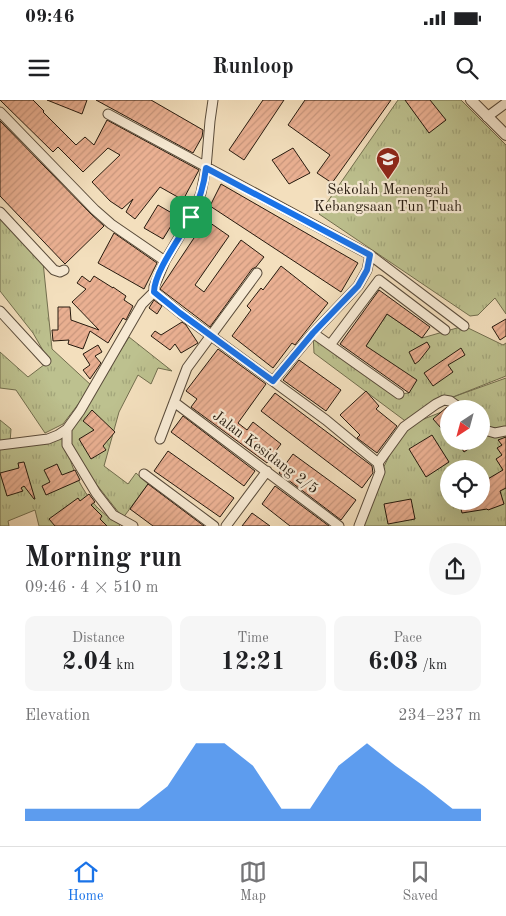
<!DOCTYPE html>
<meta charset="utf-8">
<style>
:root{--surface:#fff;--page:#f6f6f6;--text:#202124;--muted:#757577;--line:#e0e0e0;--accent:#1a73e8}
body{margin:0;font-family:"Old Standard TT",serif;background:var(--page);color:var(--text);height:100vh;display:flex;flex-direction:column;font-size:19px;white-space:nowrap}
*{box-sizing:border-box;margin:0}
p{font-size:16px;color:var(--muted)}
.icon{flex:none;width:28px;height:28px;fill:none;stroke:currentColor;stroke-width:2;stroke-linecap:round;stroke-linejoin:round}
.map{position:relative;height:426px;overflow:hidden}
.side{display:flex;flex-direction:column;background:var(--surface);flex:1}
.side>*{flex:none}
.needle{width:32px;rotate:216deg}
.fabs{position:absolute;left:440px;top:300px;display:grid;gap:10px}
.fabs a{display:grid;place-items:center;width:50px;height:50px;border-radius:50%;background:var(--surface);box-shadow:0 5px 20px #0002;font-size:25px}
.pin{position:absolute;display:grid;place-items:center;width:42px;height:42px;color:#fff;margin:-21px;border-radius:10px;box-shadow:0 2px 8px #0006}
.round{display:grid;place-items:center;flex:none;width:52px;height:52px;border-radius:26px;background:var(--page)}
.head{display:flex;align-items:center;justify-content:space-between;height:85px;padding:0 25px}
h1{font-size:28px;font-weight:700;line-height:38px}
.stats{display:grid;grid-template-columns:repeat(3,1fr);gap:8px;height:85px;padding:5px 25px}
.stats div{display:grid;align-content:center;border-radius:10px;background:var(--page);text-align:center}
.stats b{font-size:25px;font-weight:700}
.stats small{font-size:14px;font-weight:400}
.stats p{font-size:14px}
.chart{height:140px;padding:10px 25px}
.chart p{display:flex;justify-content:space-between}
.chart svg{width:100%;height:90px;margin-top:5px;fill:var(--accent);opacity:.7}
.status{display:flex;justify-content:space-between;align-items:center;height:35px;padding:0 25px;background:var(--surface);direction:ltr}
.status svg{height:14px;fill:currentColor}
header{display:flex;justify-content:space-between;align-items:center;height:65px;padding:0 25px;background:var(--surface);font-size:22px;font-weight:700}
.tabs{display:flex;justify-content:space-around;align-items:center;height:70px;border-top:1px solid var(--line);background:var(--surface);font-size:14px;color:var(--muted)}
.tabs a{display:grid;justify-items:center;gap:2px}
.tabs .current{color:var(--accent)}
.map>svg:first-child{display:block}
.grass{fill:url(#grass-tufts);stroke:#726e4e;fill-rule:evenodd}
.building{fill:url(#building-hatch);stroke:#261a0e}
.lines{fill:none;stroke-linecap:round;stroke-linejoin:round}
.minor-casing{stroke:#594b3a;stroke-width:11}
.tertiary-casing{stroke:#594b3a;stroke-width:12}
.minor{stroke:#f7ead4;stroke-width:9}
.tertiary{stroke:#f7ead4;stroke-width:10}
.route-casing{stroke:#fff;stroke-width:10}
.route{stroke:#1a73e8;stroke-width:6}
.labels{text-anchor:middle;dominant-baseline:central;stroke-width:4.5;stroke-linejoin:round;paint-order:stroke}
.poi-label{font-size:15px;fill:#261a0e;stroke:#f7ead4}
.street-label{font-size:15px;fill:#261a0e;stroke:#f7ead4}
</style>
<div class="status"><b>09:46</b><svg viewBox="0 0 49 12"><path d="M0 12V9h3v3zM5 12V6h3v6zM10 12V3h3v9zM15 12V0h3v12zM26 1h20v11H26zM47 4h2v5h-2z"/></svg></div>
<header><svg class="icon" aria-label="menu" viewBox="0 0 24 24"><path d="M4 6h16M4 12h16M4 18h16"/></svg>Runloop<svg class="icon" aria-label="search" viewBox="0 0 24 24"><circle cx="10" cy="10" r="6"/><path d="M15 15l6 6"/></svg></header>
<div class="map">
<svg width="506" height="426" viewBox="0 0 506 426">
<defs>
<pattern id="grass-tufts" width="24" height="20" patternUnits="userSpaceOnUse" patternTransform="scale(1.25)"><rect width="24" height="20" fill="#bdc18f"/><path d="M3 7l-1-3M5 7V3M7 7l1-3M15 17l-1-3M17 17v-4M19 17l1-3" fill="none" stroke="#a2a57a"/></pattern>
<pattern id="building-hatch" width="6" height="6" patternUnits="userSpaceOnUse" patternTransform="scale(1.25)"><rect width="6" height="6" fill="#eab092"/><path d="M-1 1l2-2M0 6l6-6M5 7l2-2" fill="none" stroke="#c9977d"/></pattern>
</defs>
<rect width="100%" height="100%" fill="#f3dfbd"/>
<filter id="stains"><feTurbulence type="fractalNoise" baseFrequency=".004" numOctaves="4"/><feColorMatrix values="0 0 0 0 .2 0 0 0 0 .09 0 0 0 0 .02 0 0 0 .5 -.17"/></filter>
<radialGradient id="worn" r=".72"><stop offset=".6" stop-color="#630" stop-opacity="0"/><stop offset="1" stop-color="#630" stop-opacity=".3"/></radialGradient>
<path class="grass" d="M398,0H461L506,45V214L495,198L478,215L470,216L319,114Z
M0,114L43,162L52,249L92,286L63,324L45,333L16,290L0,288V252L28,277L49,261L33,233L0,191Z
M387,214L422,238L464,226L503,245L506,243V276L453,297L506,278V426H359L374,386L404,327L449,309V341H481V309H449L457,306L450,299L408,323L314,253L313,233L399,294L409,293L366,246ZM449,369H481V401H449Z
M129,237L172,271L158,268L151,284L138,275L119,312L104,366L128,384L136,373L148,384L123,418L67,347C73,377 92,412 121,424L119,426H39L35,410L8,421L9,426H0V320L11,329L10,343L68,335Z"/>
<path class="building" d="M0,0H33L44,11L43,12L76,45L85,37L94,45L107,20L199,70L183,100L160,87L135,119L126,112L133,99L122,109L110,101L92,82L120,55L108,48L83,72L58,47L53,52Z
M47,0H87L82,14Z
M96,0H151L203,30L202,37L193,53Z
M263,0H284L244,60L229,50Z
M305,0H391L332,83L317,73L330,55L288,25Z
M405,0H430L446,20L429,33Z
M0,21L91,114L104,126L65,164L0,96Z
M293,48L310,73L289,84L272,60Z
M221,84L358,163L341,192L210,106Z
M158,105L177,116L163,139L144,128Z
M206,120L229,136L195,185L204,192L241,140L264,157L256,167L252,169L210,227L160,189Z
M114,133L157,163L144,189L98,163Z
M281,166L328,203L295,245L292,243L273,268L232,236L251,210L247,206L261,188L263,190Z
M82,176L90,182L94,176L113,188V187L126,196L124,200L133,206L126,220L123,218L108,243L90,231L83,249L68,244L69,240L53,241L52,230H58V207H70L71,220L99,230L72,202L86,189L77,183Z
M379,190L430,227L422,238L387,214L366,246L417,280L409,293L340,244Z
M154,200L162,206L157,214L149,208Z
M506,219V236L500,240L492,227Z
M182,222L186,225L198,243L181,253L175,244L170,250L151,236L155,231L161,235Z
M427,242L430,247L419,261L415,264L409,252Z
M98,245L102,252L95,256L101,263L90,279L83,270L90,265L83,254Z
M461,248L465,255L448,265L453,272L433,286L424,273Z
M218,249L266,284L238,323L247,330L253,322L281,344L267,363L191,307L197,299L186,291Z
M299,260L341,290L326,311L283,280Z
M366,291L379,306L376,309L397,326L377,353L357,338L360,335L340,315Z
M275,293L372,366L373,373L362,388L261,311Z
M447,307L449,308V337L433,319Z
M92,310L115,332L103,346L106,350L91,359L79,339L94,330L83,321Z
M183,316L255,371L244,386L171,332Z
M432,335L449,362L426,377L409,349Z
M506,337V388L500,391L504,404L488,410L487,409L462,413L459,401H469V404L481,402V383L503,370L496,359L502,355L497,348L502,345L498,340Z
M457,341H480L464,352Z
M168,351L234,398L220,417L154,371Z
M293,354L356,400L341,420L279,373Z
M24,362L35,399H34L24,386L21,388L23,391L7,396L0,373L19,368L18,363Z
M57,364L62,375L75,370L80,380L46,395L42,386L50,382L44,370Z
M148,384L204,426H153L130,409Z
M275,386L329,426H290L262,404Z
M89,394L95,402L91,405L102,416L100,419L107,426H55L49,419L78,398L80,401Z
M411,399L415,419L388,424L384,404Z
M252,413L270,426H242Z"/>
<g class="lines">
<g class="minor-casing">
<path id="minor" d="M0,12L95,110L111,124L165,161
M108,14L370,155L464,226
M487,17L506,3
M0,112L54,170L60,172L64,170
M154,192L184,216L326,320L378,363
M0,211L46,261
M313,233L399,294
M330,245L379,180L445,230
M273,281L313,233L358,186L367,170L370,155
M174,302L339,426
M67,329V345L96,393L113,415L133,426
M481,329L495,333L505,331
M160,339L187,268L257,173
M0,345L48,339L58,335L67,329L80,311L142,204L154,192V187L165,161L191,117L201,93L206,68L210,21L213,0
M378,363L404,327L436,304L444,300L450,301L461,309
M144,374L214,426
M226,426L267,371
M359,426L380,372L378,363"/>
</g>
<g class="tertiary-casing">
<path id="tertiary" d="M471,0L506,35"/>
</g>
<use href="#minor" class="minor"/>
<use href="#tertiary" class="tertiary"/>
</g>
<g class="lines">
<g class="route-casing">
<path id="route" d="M206,68L370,155L367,170L358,186L313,233L273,281L180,213L154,192C154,172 182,135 192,116C199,101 204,85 206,68Z"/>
</g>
<use href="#route" class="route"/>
</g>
<defs>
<g id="school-pin" transform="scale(1.25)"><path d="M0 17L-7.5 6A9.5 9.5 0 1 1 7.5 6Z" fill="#8f2418" stroke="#f7ead4"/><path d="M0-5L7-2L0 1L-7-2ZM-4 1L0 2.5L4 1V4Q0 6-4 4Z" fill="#fff"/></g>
</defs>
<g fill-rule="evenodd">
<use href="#school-pin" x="388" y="59"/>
</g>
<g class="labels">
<g class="poi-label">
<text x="388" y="90">Sekolah Menengah<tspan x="388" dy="17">Kebangsaan Tun Tuah</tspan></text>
</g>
<g class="street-label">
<text transform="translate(265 353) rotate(37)">Jalan Kesidang 2/5</text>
</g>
</g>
<rect width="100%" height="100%" filter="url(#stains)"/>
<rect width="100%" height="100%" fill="url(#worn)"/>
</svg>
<div class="fabs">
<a><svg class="needle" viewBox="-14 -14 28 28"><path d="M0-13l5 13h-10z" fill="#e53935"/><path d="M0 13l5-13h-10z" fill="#757577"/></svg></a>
<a><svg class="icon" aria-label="locate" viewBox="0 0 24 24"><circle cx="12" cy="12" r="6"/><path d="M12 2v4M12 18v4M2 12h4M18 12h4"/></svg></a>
</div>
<div class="pin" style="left:191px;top:117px;background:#1e9e55"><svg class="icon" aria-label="arrive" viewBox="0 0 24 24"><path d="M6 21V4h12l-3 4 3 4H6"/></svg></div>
</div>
<section class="side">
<div class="head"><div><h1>Morning run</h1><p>09:46 · 4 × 510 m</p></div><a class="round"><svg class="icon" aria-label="share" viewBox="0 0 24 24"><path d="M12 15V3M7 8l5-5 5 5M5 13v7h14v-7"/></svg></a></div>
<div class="stats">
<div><p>Distance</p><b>2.04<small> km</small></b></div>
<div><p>Time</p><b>12:21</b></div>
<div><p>Pace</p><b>6:03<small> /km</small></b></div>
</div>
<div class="chart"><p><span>Elevation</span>234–237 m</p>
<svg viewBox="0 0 160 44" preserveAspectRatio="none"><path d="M0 44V38L10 38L20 38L30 38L40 38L50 27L60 6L70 6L80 17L90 38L100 38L110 17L120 6L130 17L140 27L150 38L160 38V44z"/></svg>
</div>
</section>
<nav class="tabs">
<a class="current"><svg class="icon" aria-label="home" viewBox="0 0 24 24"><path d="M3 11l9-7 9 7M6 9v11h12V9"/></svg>Home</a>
<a><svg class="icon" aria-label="map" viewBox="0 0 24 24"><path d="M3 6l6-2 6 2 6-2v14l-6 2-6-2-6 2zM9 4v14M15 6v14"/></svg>Map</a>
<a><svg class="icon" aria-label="saved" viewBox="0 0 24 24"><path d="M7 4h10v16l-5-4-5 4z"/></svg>Saved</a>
</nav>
